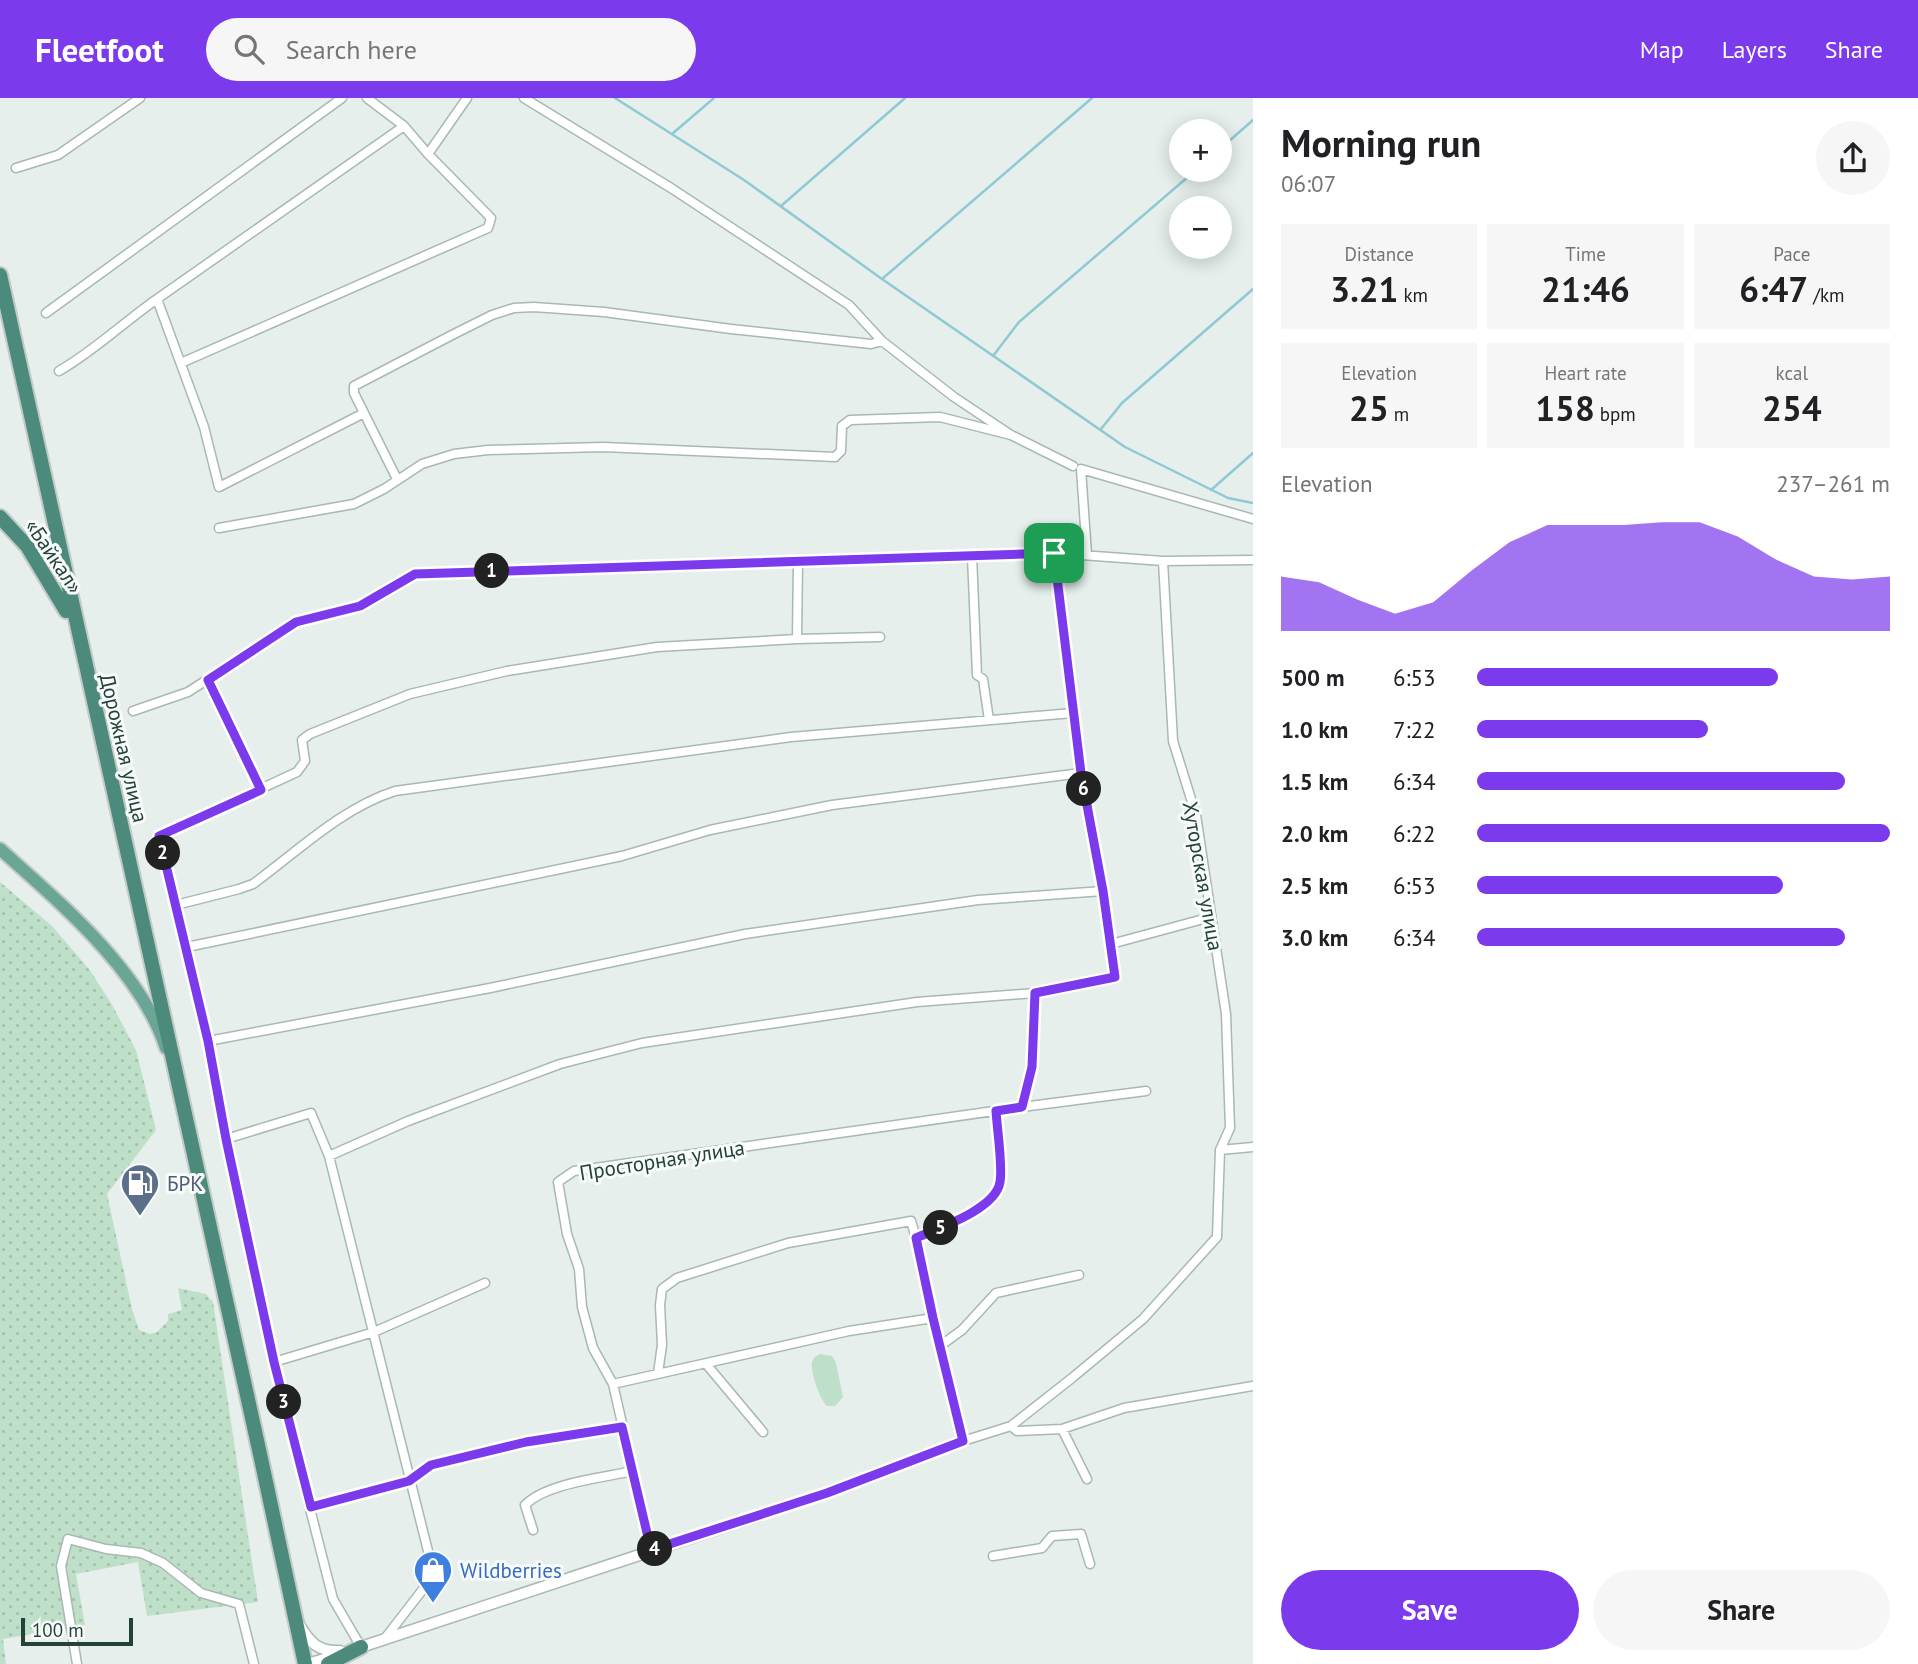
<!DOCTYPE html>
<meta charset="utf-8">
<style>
:root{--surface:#fff;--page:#f6f6f6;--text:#202124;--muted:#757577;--accent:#7c3aed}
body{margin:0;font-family:"PT Sans",sans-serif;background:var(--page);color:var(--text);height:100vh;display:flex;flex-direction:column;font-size:26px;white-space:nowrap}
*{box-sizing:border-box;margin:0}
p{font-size:23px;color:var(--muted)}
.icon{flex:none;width:38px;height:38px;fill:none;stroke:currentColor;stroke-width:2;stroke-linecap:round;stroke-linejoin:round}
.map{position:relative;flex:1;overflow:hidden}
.sheet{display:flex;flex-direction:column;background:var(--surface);width:665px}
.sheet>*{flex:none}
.controls{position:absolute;left:1169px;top:21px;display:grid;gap:14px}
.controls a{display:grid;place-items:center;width:63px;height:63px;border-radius:50%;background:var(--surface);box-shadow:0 4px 18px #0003;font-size:35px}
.scale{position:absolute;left:21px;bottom:18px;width:112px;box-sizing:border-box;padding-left:7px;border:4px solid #24423a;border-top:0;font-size:19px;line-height:24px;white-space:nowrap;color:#24423a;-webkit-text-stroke:5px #f7fbf9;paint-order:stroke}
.pin{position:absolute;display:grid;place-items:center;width:60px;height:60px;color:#fff;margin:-30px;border-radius:14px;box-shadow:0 4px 10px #0006}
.km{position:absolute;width:35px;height:35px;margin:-18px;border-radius:50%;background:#222;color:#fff;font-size:19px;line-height:35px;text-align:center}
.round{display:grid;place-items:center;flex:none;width:74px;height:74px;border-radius:37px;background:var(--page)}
.headline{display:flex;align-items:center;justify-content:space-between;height:119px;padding:0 28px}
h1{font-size:38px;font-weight:700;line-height:52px}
.metrics{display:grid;grid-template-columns:repeat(3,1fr);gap:10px;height:119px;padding:7px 28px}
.metrics div{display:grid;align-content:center;border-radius:0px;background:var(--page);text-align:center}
.metrics b{font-size:35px;font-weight:700}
.metrics small{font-size:19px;font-weight:400}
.metrics p{font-size:19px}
.chart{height:196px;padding:14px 28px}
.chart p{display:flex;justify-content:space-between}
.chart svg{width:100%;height:126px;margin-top:7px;fill:var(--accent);opacity:.7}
.primary-button{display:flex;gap:14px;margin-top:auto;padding:14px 28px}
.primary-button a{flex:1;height:80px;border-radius:42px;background:var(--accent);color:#fff;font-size:28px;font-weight:700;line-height:80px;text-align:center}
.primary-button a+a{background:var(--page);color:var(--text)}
ul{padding:0 28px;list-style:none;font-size:23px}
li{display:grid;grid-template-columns:112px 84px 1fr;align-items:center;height:52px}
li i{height:18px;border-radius:9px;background:var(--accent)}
header{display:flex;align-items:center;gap:42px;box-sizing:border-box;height:98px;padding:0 35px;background:var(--accent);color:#fff}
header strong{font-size:33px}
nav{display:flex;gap:38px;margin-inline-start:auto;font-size:24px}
.search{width:490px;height:63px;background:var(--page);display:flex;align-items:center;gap:18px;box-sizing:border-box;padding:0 24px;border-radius:38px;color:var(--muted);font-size:26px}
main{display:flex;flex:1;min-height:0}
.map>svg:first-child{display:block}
.grass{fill:url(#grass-dots)}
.pitch{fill:#bfe0c8}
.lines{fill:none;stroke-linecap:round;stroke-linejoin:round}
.stream{stroke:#8ec9d4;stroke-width:2.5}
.minor-casing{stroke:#a8b8b2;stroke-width:11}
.tertiary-casing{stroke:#a8b8b2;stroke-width:13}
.primary-casing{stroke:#c2cac8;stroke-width:16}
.trunk-casing{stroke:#c2cac8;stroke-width:18}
.minor{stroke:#fff;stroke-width:8}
.tertiary{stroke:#fff;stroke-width:10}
.primary{stroke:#6aa596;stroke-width:12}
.trunk{stroke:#4c8a7c;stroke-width:14}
.route-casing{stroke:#fff;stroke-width:14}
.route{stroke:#7c3aed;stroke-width:9}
.labels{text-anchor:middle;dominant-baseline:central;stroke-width:6;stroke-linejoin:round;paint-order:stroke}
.street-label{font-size:21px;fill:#24423a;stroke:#f7fbf9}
.service-label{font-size:21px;fill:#4e5e75;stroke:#f7fbf9;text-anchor:start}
.shop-label{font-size:21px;fill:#366cbe;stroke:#f7fbf9;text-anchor:start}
</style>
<header>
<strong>Fleetfoot</strong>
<div class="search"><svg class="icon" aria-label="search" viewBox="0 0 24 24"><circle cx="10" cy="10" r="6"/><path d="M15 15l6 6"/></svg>Search here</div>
<nav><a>Map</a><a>Layers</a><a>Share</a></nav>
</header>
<main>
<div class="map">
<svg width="1253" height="1566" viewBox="0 0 1253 1566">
<defs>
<pattern id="grass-dots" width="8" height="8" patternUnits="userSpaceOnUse" patternTransform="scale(1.75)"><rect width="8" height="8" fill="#bfe0c8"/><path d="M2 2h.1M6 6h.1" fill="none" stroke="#a4c1ad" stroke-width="1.8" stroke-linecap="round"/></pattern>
</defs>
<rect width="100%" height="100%" fill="#e6efeb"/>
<path class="grass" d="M0,784L52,828L89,871L111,905L136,952L156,1032L107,1096L132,1211L139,1232L150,1236L157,1234L168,1223V1216L182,1212L178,1190L206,1196L213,1204L258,1504L147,1518L138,1464L76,1476L85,1527L3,1541L6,1566H0Z"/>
<path class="pitch" d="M820,1256L832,1258L836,1265L843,1299L835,1308H827C820,1302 810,1274 812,1264C814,1259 816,1258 820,1256Z"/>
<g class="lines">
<path class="stream" d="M615,0L744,82L882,181L1125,349L1228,400L1253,405
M672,36L714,0
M1220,51L1253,22
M781,108L905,0
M882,181L1092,0
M993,258L1019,224L1196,72
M1101,331L1122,305L1253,191
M1211,392L1253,355"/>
<g class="minor-casing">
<path id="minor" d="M524,0L671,90L849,207L882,243L954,299L1011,337L1073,368
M428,56L467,0
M16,70L58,57L140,0
M157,201L204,329L219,389L364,315
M46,215L342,0
M181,265L488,130L491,120L428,56L404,28L367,0
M59,273C94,253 124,224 157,201L404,28
M397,381L354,295V288L454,236L492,217L514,210L534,209L604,214L731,231L871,246L882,243
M219,430L354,406L384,391L422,366L454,356L488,352L603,349L835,359L841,353L842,328L850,322L940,319L1011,337
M1087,457L1081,371L1253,421
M972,458L977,577L983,581L989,622
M797,541L798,462
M208,582L261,692
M133,613L188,594L297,524L360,508L415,476L1054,455L1163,463L1253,462
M176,807L239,791L253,786C298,753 342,710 395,693L791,639L1073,615
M1111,846L1211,819
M187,849L622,758L710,732L832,707L1081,675
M208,943L490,890L745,836L978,802L1103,793
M1022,1009L1032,969L1035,895
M996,1012C997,1030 1003,1069 1000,1084C996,1111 939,1130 916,1140L933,1220L963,1343L1011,1328L1072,1280L1143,1221L1217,1139L1220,1052L1230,1030L1226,916L1196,717L1173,643L1163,463
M226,1041L311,1015L329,1058L434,1477L386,1539
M1220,1052L1253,1049
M329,1058L408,1023L560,966L642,945L917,904L1035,895L1115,879L1103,793L1081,675L1054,455
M940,1248L962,1232L996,1195L1079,1177
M274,1264L374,1234L485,1185
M707,1267L763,1334
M658,1275L662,1247L660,1207L662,1191L677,1180L788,1145L911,1123L916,1140
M613,1286L849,1233L933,1220
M1011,1328L1017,1333L1062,1331L1124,1310L1253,1288
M1062,1331L1087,1381
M311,1408L409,1383L431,1367L526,1344L623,1329
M533,1432L525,1407C547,1385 602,1380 633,1373
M651,1452L613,1286L593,1250L582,1209L579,1171L567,1136L558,1084L574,1073L1022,1009L1146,993
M993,1458L1042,1450L1052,1438L1081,1436L1090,1466
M361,1549L333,1501L307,1399L274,1264L226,1041L208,943L159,738L297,674L305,663L302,642L310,636L410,596L507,573L657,549L797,541L880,539
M77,1566L61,1468L68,1441L106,1451L141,1455L163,1465L201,1495L239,1506L254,1566"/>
</g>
<g class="tertiary-casing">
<path id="tertiary" d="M300,1528C310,1545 319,1554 340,1553
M358,1550L827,1395L963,1343
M308,1566L334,1558"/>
</g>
<g class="primary-casing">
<path id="primary" d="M0,751C60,805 140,871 166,950"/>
</g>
<g class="trunk-casing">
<path id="trunk" d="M0,177C99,640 207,1102 305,1566
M0,419L27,448L66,513
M328,1566L361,1549"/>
</g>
<use href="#minor" class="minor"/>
<use href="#tertiary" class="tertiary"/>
<use href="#primary" class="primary"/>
<use href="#trunk" class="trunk"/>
</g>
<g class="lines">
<g class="route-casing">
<path id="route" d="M1054,455L1081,675L1103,793L1115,879L1035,895L1032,969L1022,1009L996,1013C997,1030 1003,1069 1000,1084C996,1111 939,1130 916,1140L933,1220L963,1343L827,1395L651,1452L622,1329L526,1344L431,1367L409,1383L311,1409L274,1264L226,1041L208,943L159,738L261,692L208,582L296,524L360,508L415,476Z"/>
</g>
<use href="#route" class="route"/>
</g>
<defs>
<g id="fuel-pin" transform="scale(2.0125)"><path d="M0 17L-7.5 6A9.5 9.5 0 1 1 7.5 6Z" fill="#5c6f8a" stroke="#f7fbf9"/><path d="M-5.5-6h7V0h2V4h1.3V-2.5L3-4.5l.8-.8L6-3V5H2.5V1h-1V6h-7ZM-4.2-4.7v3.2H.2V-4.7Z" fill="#fff"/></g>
<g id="shop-pin" transform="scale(2.0125)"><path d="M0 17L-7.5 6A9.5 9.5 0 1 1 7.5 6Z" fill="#3f7fe0" stroke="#f7fbf9"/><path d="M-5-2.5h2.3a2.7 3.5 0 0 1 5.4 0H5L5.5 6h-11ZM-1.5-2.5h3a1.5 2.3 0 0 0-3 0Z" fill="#fff"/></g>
</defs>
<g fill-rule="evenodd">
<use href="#fuel-pin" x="140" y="1085"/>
<use href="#shop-pin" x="433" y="1472"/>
</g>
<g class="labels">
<g class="street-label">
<text transform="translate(54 458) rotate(56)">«Байкал»</text>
<text transform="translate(124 650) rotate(77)">Дорожная улица</text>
<text transform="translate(1203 778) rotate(80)">Хуторская улица</text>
<text transform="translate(662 1062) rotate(-9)">Просторная улица</text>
</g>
<g class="service-label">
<text x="167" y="1085">БРК</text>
</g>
<g class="shop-label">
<text x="460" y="1472">Wildberries</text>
</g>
</g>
</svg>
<div class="controls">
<a>+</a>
<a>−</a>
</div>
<div class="scale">100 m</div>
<div class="pin" style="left:1054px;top:455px;background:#1e9e55"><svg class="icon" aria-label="arrive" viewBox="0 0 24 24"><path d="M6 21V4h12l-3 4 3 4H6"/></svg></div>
<b class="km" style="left:492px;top:473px">1</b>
<b class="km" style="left:163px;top:755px">2</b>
<b class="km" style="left:284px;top:1304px">3</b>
<b class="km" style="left:655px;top:1451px">4</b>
<b class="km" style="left:941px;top:1130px">5</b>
<b class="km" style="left:1084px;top:691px">6</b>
</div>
<section class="sheet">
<div class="headline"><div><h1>Morning run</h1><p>06:07</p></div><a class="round"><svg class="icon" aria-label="share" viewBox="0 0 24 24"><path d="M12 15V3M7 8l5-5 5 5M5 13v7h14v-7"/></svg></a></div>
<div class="metrics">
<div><p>Distance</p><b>3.21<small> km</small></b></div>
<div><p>Time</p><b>21:46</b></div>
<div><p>Pace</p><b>6:47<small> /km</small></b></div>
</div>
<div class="metrics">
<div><p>Elevation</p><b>25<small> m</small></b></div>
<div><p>Heart rate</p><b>158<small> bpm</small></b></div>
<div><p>kcal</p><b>254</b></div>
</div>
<div class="chart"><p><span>Elevation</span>237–261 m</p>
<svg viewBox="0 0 160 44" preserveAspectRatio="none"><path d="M0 44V25L10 27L20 33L30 38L40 34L50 23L60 13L70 7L80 7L90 7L100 6L110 6L120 11L130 19L140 25L150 26L160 25V44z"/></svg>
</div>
<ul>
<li><b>500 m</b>6:53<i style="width:73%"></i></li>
<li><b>1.0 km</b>7:22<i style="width:56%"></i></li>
<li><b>1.5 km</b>6:34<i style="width:89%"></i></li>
<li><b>2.0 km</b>6:22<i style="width:100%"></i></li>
<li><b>2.5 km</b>6:53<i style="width:74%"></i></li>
<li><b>3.0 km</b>6:34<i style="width:89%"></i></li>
</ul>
<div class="primary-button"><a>Save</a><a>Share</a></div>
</section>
</main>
